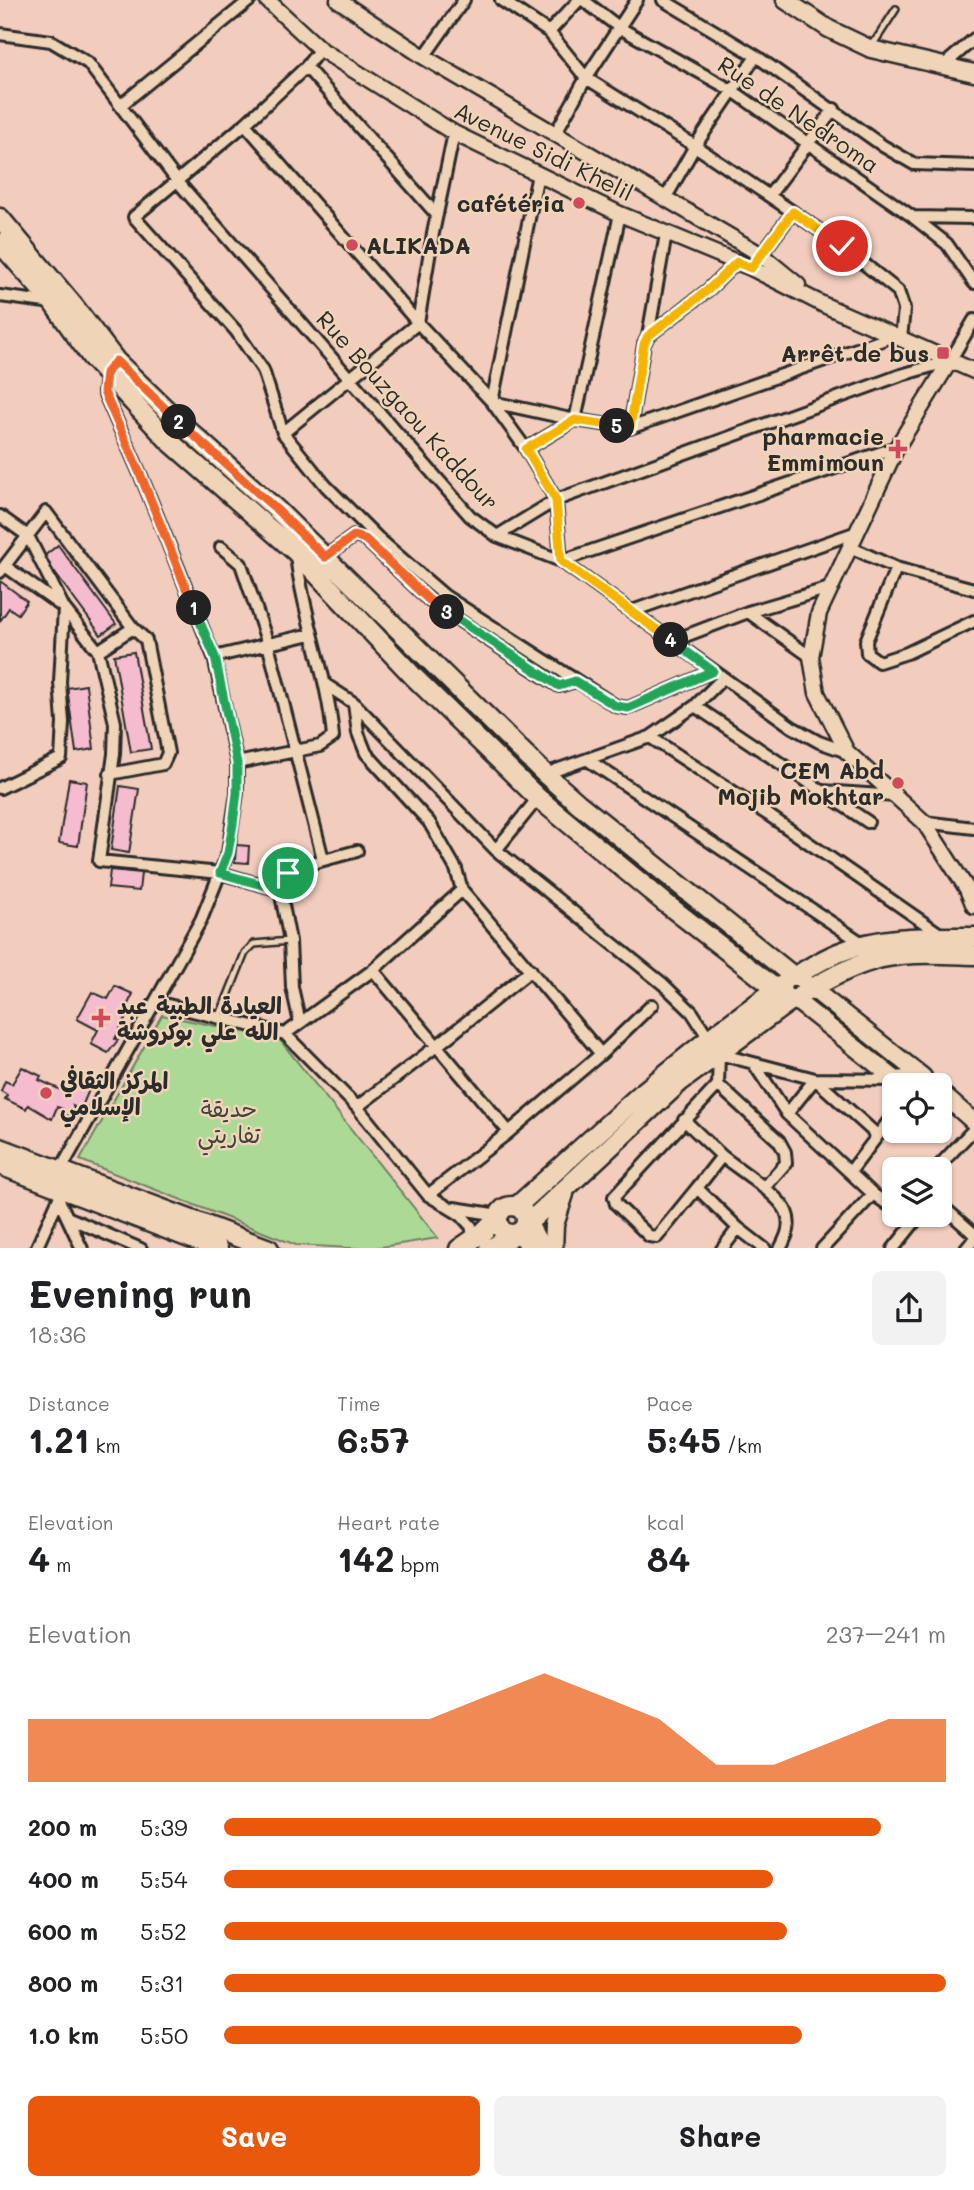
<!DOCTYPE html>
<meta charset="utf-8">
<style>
:root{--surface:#fff;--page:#f2f2f2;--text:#202124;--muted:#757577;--accent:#ea580c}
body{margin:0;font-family:Mali,"Playpen Sans Arabic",sans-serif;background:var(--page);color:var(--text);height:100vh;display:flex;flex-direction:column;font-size:26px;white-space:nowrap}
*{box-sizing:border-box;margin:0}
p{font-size:23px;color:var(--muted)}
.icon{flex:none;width:38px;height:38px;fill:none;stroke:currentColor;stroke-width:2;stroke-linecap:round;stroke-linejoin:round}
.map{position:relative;height:1248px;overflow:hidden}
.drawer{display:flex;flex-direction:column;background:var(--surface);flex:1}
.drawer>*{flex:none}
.buttons{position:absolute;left:882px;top:1073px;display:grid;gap:14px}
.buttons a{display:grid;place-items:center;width:70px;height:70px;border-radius:10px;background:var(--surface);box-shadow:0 2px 5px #0004;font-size:35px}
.pin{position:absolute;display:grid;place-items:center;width:60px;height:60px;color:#fff;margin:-30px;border:4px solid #fff;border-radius:50%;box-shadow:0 2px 7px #0007}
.km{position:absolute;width:35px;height:35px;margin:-18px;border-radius:50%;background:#222;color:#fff;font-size:19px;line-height:35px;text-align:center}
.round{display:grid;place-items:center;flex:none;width:74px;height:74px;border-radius:10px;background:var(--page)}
.head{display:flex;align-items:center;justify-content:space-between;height:119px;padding:0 28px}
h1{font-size:38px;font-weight:700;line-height:52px}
.figures{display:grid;grid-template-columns:repeat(3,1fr);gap:10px;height:119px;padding:7px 28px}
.figures div{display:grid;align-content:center}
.figures b{font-size:35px;font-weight:700}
.figures small{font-size:19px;font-weight:400}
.figures p{font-size:19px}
.chart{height:196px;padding:14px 28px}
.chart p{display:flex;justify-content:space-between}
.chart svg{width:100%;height:126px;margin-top:7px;fill:var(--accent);opacity:.7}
.cta{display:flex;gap:14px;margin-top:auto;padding:14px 28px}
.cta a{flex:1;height:80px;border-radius:10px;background:var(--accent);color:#fff;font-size:28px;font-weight:700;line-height:80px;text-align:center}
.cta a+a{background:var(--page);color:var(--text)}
ul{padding:0 28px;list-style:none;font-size:23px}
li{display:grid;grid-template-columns:112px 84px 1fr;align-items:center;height:52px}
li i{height:18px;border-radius:9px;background:var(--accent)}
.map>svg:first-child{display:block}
.green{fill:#add997;stroke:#6c8261;stroke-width:2}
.building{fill:#f5bcd0;stroke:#2b2b2b;stroke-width:2}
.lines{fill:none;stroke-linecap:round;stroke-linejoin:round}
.service-casing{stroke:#2b2b2b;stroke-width:10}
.minor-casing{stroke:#2b2b2b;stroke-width:16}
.tertiary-casing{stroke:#2b2b2b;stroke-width:19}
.secondary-casing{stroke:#2b2b2b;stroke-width:21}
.primary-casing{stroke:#2b2b2b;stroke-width:23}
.service{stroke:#f0d4b7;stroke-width:5}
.minor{stroke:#f0d4b7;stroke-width:10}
.tertiary{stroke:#f0d4b7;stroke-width:14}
.secondary{stroke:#f0d4b7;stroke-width:16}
.primary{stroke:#f0d4b7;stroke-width:18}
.split-1-casing{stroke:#fff;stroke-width:14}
.split-2-casing{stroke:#fff;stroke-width:14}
.split-3-casing{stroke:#fff;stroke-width:14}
.split-4-casing{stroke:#fff;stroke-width:14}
.split-5-casing{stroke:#fff;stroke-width:14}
.split-6-casing{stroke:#fff;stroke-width:14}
.split-1{stroke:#22a559;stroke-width:9}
.split-2{stroke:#f0652b;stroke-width:9}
.split-3{stroke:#f0652b;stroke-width:9}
.split-4{stroke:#22a559;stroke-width:9}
.split-5{stroke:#f5b400;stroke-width:9}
.split-6{stroke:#f5b400;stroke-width:9}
.poi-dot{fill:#d1495b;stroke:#f0d4b7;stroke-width:2.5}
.labels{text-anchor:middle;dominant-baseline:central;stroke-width:5;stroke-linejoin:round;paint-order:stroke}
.street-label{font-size:23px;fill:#2b2b2b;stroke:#f0d4b7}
.poi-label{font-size:23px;font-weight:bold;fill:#2b2b2b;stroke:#f0d4b7;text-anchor:end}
.park-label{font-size:23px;fill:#3e453b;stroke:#f0d4b7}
</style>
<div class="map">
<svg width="974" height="1249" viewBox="0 0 974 1249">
<rect width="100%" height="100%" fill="#f2cdbe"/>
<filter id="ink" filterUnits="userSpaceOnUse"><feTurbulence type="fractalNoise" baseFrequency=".0143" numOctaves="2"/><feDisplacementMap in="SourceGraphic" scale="14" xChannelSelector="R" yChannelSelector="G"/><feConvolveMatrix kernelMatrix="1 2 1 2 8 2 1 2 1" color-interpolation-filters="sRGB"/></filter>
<g filter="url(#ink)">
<path class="green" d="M162,1015L279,1039L438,1238L368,1249L296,1245L80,1160Z"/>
<path class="building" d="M58,545L116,624L101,635L43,557Z
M0,581L27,601L18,614L9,608L0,621Z
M134,652L151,749L131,752L114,655Z
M86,685L94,749L76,752L67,688Z
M69,779L87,782L78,846L59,843Z
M120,786L139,789L129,853L111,850Z
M236,845L249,846L248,863L235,862Z
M110,870L141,873L139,891L108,888Z
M115,986L133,994L122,1016L126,1017L115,1039L118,1040L108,1053L91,1044L98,1030L77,1019L92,992L108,999Z
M22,1067L41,1076L39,1080L65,1092L70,1080L89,1090L80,1111L73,1106L75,1115L64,1116L63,1109L57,1107L52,1119L28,1105L26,1109L5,1099L7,1095L1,1091L5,1081L12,1084Z"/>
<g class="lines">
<g class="service-casing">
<path id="service" d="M872,46L896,9
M219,1018L245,953L254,944L290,941"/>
</g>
<g class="minor-casing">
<path id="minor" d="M501,0L549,32L586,78L695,146L793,212L842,246L898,291L904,309L901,339
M583,0L620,28L733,91L913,217L947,244L974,283
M663,0L756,56L883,146L914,164L974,166
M549,32L579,0
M0,34L51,41L88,63L178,182L470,516L497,536L561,561L792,727L819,742L847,752
M320,49L306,67L245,124L134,217L236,331L263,370L283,433L326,486L378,538L445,596L616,706L628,708L713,671
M424,57L464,0
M944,65L974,39
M306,67L437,215
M121,105L250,0
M245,124L418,323L492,402L526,449L556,500L561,561L897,447
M555,134L586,78L637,0
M538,174L492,402L575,420L630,428L894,336
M769,196L834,109
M665,199L695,146L756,56
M913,217L974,218
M751,268L793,212
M0,296L53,303
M648,336L666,234
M630,428L644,344L648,336L708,290L737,262
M283,433L418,323L433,233L454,133
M526,449L575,420L620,214
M0,516L28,536L64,608L98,651L115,723L114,754L99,861L220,873L280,890
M497,536L556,500L901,375L950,361L974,320
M221,547L241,564L268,644L323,859
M850,547L896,568L974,589
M325,557L354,536L365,539L429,600L543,676L559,686L575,681
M896,568L866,641L867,653L879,662L907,653L974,621
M0,572L46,512L133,628L146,640L168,753L163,764L110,774
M632,611L857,532
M748,612L811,657
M672,641L748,612L833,587
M98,651L133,628
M214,657L311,634
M326,685L354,703L496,850L663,984L692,1012L719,1054L718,1085L614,1197L616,1204L649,1236L657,1237L697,1188L738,1228L765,1249
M354,703L358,733L366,753L429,822L456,869L462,890L601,1054
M695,706L868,822
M650,737L767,814L943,936
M588,760L865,945
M237,763L320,746L333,737C328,675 303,617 296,555
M545,774L650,737L695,706L723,678
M0,788L61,758L63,722L60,682L64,608L5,566
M822,791L896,796
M924,822L974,828
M496,850L538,798
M373,970L509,1132
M156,1002L285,1034L357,1107L428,1195L461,1215L471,1226L474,1239
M300,1023L292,987L290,941L280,890L288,873L294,868L357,851
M285,1034L373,970L462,890
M719,1054L815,1079L895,1080
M754,1064L787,1114L873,1194L894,1209
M718,1085L779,1141L785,1152L786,1163L764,1188
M357,1107L438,1045L531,970
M787,1114L815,1079L877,1135
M684,1120L722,1156L697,1188
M722,1156C737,1168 778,1194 786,1211C792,1225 787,1236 780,1249
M61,1169L201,920L228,853L237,793V763L214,657L141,476L104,392L107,371
M936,1169L974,1129
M850,1172L894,1114
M428,1195L509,1132L601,1054L652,1005
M59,1200L82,1249
M940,1204L974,1234
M454,1208L499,1215
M902,1214L914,1223
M67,1217L141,1249
M36,1249L63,1189
M722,1249L738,1228
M822,1249L873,1194
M893,1249L921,1214
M966,1249L974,1239"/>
</g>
<g class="tertiary-casing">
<path id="tertiary" d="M267,0L320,49L454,133L620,214L751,268L824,305L974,371
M338,0L424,57L760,254L798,285
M950,361L897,447L819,613L811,657L817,693L847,752L924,822L967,889L974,906
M526,1216L544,1249
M518,1233L530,1249"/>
</g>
<g class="secondary-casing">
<path id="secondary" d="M785,0L829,29L871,49L974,73
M794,999L896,1080L923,1077L804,982
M940,1092L974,1122"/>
</g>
<g class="primary-casing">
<path id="primary" d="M0,218L73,305L116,361L178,421L277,510L545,774L579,804L793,976
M0,243L53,303L92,358L168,440L296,552L414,677L538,798L664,902L785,996
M795,976C809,968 823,959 838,953C881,935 928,937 974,937
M802,994C824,981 847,968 871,961C903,951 941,954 974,955
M0,1148L269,1249
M0,1165L218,1249
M498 1220a14 14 0 1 1 28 0a14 14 0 1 1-28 0Z
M516,1207L642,1093L710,1038L782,985
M525,1226L680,1082L793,999
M459,1249L482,1233L498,1217
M489,1249L516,1234
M553,1249L554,1225L564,1194"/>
</g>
<use href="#service" class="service"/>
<use href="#minor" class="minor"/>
<use href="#tertiary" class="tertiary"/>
<use href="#secondary" class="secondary"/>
<use href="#primary" class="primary"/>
</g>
</g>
<g class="lines" filter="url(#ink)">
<g class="split-1-casing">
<path id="split-1" d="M194,608L215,657L237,763V793L233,824L228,853L220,873L280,890L288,873"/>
</g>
<g class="split-2-casing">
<path id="split-2" d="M179,422L116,361L106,373L104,392L141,476L194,608"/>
</g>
<g class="split-3-casing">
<path id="split-3" d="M179,422L277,510L325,557L354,536L365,539L429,600L447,612"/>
</g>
<g class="split-4-casing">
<path id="split-4" d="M447,612L559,686L575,681L616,706L628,708L713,671L671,640"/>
</g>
<g class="split-5-casing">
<path id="split-5" d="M617,426L575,420L526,449L556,500L561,561L671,640"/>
</g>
<g class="split-6-casing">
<path id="split-6" d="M617,426L630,428L644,344L648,336L708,290L737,262L751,268L793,212L842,246"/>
</g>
<use href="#split-1" class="split-1"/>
<use href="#split-2" class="split-2"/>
<use href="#split-3" class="split-3"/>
<use href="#split-4" class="split-4"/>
<use href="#split-5" class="split-5"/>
<use href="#split-6" class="split-6"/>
</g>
<g class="poi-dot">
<circle cx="579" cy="203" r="7"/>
<circle cx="352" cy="245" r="7"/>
<rect x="936" y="346" width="14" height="14" rx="3.5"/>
<path d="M894.5 438.5h7v7h7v7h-7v7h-7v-7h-7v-7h7z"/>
<circle cx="898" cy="783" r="7"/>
<path d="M97.5 1007.5h7v7h7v7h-7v7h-7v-7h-7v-7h7z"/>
<circle cx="46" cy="1093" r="7"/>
</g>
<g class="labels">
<g class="street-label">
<text transform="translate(799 114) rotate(34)">Rue de Nedroma</text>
<text transform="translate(544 151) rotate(26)">Avenue Sidi Khelil</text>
<text transform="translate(408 410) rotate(48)">Rue Bouzgaou Kaddour</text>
</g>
<g class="poi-label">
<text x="565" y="203">cafétéria</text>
<text x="366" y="245" text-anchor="start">ALIKADA</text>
<text x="929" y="353">Arrêt de bus</text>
<text x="884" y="436">pharmacie<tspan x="884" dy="26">Emmimoun</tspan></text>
<text x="884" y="770">CEM Abd<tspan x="884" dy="26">Mojib Mokhtar</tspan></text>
<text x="117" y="1005" text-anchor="start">العيادة الطبية عبد<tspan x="117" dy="26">الله علي بوكروشة</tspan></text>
<text x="60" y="1080" text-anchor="start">المركز الثقافي<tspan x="60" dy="26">الإسلامي</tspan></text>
</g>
<g class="park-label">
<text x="229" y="1108">حديقة<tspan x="229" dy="26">تفاريتي</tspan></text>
</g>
</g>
</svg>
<div class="buttons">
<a><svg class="icon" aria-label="locate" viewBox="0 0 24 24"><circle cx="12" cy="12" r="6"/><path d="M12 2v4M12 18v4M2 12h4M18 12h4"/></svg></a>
<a><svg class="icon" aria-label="layers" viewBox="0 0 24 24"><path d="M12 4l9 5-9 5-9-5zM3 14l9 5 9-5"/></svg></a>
</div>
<div class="pin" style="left:288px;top:873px;background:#1e9e55"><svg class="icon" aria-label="arrive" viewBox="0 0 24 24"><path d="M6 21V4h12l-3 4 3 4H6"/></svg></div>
<div class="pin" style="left:842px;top:246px;background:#d93025"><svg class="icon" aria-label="check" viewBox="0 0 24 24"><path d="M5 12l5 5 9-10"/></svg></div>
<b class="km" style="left:194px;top:608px">1</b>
<b class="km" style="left:179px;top:422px">2</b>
<b class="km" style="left:447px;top:612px">3</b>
<b class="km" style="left:671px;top:640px">4</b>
<b class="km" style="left:617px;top:426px">5</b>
</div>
<section class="drawer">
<div class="head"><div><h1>Evening run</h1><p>18:36</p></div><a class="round"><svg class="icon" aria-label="share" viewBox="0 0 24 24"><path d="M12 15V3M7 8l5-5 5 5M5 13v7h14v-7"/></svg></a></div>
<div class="figures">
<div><p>Distance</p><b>1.21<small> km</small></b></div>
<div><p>Time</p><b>6:57</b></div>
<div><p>Pace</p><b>5:45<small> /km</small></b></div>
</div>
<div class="figures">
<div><p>Elevation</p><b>4<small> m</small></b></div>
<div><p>Heart rate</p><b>142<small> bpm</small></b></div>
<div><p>kcal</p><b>84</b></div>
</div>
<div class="chart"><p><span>Elevation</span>237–241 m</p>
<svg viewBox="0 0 160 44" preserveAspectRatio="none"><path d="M0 44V22L10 22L20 22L30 22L40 22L50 22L60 22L70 22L80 14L90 6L100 14L110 22L120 38L130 38L140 30L150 22L160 22V44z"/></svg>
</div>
<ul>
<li><b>200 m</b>5:39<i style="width:91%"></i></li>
<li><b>400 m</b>5:54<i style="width:76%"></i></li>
<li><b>600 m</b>5:52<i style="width:78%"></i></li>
<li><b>800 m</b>5:31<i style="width:100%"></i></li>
<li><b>1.0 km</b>5:50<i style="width:80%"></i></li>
</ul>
<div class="cta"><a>Save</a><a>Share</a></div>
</section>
